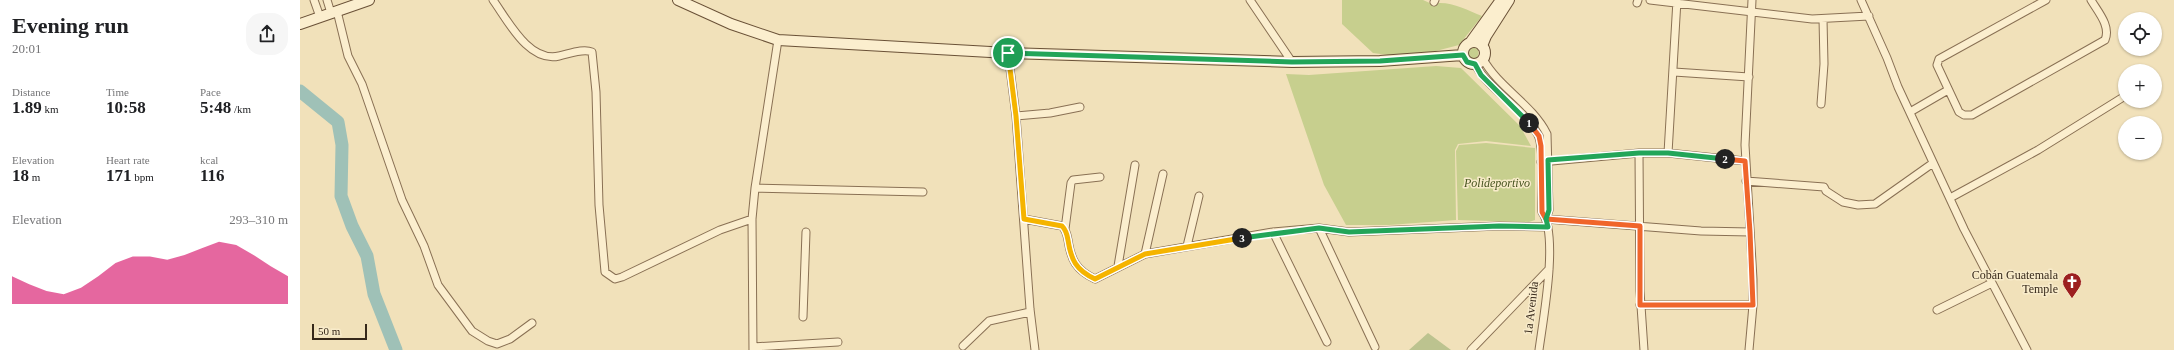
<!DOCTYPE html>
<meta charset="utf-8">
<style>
:root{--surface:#fff;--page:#f6f6f6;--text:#202124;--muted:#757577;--accent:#db2777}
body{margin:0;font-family:Georgia,serif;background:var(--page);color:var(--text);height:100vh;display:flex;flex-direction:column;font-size:15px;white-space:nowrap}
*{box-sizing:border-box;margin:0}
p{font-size:13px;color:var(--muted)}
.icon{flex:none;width:22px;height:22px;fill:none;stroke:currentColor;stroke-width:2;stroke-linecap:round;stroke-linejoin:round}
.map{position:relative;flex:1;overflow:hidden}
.details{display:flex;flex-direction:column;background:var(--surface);width:300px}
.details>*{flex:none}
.buttons{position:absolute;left:1818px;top:12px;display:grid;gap:8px}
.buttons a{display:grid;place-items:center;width:44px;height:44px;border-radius:50%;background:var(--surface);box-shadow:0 1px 3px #0004;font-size:20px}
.scale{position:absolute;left:12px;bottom:10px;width:55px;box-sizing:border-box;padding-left:4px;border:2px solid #36281a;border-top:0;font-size:11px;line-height:14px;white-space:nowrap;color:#36281a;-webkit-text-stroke:3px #f8ebca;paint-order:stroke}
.pin{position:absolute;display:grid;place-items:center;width:34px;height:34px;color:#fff;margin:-17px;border:2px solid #fff;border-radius:50%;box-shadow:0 1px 4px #0007}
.km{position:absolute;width:20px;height:20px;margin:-10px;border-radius:50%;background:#222;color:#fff;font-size:11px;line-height:20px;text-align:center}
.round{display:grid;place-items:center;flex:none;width:42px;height:42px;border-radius:16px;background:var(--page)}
.overview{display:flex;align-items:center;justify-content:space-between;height:68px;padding:0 12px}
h1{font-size:22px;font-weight:700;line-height:30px}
.metrics{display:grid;grid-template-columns:repeat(3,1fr);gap:6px;height:68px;padding:4px 12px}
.metrics div{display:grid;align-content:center}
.metrics b{font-size:17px;font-weight:700}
.metrics small{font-size:11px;font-weight:400}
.metrics p{font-size:11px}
.chart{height:112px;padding:8px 12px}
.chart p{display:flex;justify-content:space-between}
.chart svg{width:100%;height:72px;margin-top:4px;fill:var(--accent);opacity:.7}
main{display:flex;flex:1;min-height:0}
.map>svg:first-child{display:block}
.green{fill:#c7cf8e}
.cemetery{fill:#bcc38f}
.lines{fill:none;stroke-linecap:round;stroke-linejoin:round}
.river{stroke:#9fc1b7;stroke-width:13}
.minor-casing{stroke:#897054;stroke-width:9}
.secondary-casing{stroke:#6a5137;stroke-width:12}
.minor{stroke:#fbeece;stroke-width:7}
.secondary{stroke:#fbeece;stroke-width:10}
.split-1-casing{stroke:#fff;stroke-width:8}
.split-2-casing{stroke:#fff;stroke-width:8}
.split-3-casing{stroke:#fff;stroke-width:8}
.split-4-casing{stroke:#fff;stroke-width:8}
.split-1{stroke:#22a559;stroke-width:5}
.split-2{stroke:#f0652b;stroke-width:5}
.split-3{stroke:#22a559;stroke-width:5}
.split-4{stroke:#f5b400;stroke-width:5}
.labels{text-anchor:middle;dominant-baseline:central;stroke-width:3;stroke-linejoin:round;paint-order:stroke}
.park-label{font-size:12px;font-style:italic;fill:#47541f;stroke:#f8ebca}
.poi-label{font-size:12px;fill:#36281a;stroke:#f8ebca;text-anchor:end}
.street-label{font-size:12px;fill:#36281a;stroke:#f8ebca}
</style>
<main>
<section class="details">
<div class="overview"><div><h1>Evening run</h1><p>20:01</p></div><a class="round"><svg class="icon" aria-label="share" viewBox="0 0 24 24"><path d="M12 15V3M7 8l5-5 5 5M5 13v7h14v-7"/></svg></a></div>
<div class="metrics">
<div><p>Distance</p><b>1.89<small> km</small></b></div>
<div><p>Time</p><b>10:58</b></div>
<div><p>Pace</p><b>5:48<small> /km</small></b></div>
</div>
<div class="metrics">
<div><p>Elevation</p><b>18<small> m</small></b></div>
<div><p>Heart rate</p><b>171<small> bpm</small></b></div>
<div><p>kcal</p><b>116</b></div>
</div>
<div class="chart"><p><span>Elevation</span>293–310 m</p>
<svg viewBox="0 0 160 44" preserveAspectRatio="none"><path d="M0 44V27L10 32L20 36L30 38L40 34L50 27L60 19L70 15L80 15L90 17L100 14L110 10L120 6L130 8L140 14L150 21L160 27V44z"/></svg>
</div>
</section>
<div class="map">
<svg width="1874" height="350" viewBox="0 0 1874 350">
<rect width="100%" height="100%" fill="#f1e1ba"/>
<path class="green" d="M1042,0H1123L1132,4C1149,0 1166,10 1182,16L1159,45L1128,53L1095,56L1073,53L1042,24Z
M1167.5 53a5.5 5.5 0 1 1 11 0a5.5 5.5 0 1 1-11 0Z
M1136,66L1161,68L1220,126L1231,146L1186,141L1158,144L1155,150L1156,220L1089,225H1046L1024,185L986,74L1009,75Z
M1186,143L1235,148V220L1229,222L1158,220L1156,151L1159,145Z"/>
<path class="cemetery" d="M1128,333L1151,350H1109Z"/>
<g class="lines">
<path class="river" d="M0,91L38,122L42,145L41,196L52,226L67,256L74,294L96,350"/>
<g class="minor-casing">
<path id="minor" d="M14,0L20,17
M27,0L31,13
M193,0C208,21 229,63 259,56C269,54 283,48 292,52L296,92L299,205L305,272L315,279L322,277L420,230L452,219
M950,0L992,62
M1350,0L1512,19L1569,16
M1561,0L1587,58L1598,87L1664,229L1727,350
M1746,0L1639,59L1637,65L1659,112L1664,115H1672L1805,40C1811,26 1798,12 1791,0
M1134,2L1135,0
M1337,3L1338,0
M37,11L48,56L62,84L102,200L124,246L138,285L172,331L188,341L197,344L210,339L232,323
M708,53L716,116L730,309L735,350
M1183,59C1199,88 1232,104 1247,134L1249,210L1246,219
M1175,64C1190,92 1224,107 1238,135C1245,149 1241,195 1242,212C1259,235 1243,320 1239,350
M1374,72L1449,77
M1521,104L1524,64L1523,19
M1610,112L1648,90
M716,116L750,113L780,107
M1339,153L1340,291L1344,350
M1368,153L1377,0
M1241,162L1339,153H1368L1445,161
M1446,181L1524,187L1526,191L1543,202L1558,205L1575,204L1633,163
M455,188L623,192
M1650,198L1738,150L1825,96
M724,219L762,226C766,230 767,234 768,240C771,260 776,270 795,279L845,254L973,232L1019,228L1049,232L1199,226L1248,227
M1246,219L1401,231L1450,232
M1019,228L1075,347
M765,229L771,183L773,180L800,177
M973,232L1027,342
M887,246L899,196
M845,254L863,174
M818,266L835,165
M1340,305H1453
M1637,310L1692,283
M503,317L506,232
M663,346L689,321L730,312
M453,347L538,342
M453,350L452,219L455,188L478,40
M1171,350L1249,269
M1449,350L1453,305V279L1445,145L1452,0"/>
</g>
<g class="secondary-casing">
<path id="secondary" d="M378,0L431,24L478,40L708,53L992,62L1080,61L1163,55
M0,24L69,0
M1163 53a11 11 0 1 1 22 0a11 11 0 1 1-22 0Z
M1170,43L1201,0
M1182,46L1186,36L1209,0"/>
</g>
<use href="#minor" class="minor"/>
<use href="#secondary" class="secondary"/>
</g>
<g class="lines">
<g class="split-1-casing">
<path id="split-1" d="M708,53L992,62L1080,61L1163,55L1167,62L1175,64L1181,75L1229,123"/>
</g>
<g class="split-2-casing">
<path id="split-2" d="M1229,123L1239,136L1241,146L1242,212L1246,219L1340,226V305H1453L1450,232L1445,161L1425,159"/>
</g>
<g class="split-3-casing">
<path id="split-3" d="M942,238L1019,228L1049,232L1199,226L1248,227L1246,219L1249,210L1248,160L1339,153H1368L1425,159"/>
</g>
<g class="split-4-casing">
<path id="split-4" d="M708,53L716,116L724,219L762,226C766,230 767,234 768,240C771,260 776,270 795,279L845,254L942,238"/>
</g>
<use href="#split-1" class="split-1"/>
<use href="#split-2" class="split-2"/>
<use href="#split-3" class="split-3"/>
<use href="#split-4" class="split-4"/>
</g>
<defs>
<g id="church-pin" transform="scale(1)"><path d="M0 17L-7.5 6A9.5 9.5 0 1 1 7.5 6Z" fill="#9c1f20" stroke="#f8ebca"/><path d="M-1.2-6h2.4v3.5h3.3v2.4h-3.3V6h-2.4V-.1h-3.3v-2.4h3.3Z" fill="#fff"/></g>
</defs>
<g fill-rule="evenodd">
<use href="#church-pin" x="1772" y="282"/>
</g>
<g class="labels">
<g class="park-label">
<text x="1197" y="183">Polideportivo</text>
</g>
<g class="poi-label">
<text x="1758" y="275">Cobán Guatemala<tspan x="1758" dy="14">Temple</tspan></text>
</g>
<g class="street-label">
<text transform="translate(1231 308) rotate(-83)">1a Avenida</text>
</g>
</g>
</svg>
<div class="buttons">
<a><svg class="icon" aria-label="locate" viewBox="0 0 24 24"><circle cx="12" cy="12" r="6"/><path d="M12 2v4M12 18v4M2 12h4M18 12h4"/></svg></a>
<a>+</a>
<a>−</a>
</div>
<div class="scale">50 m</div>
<div class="pin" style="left:708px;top:53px;background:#1e9e55"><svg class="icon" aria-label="arrive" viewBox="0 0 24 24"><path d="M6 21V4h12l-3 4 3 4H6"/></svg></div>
<b class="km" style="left:1229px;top:123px">1</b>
<b class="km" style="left:1425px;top:159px">2</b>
<b class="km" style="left:942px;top:238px">3</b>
</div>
</main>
